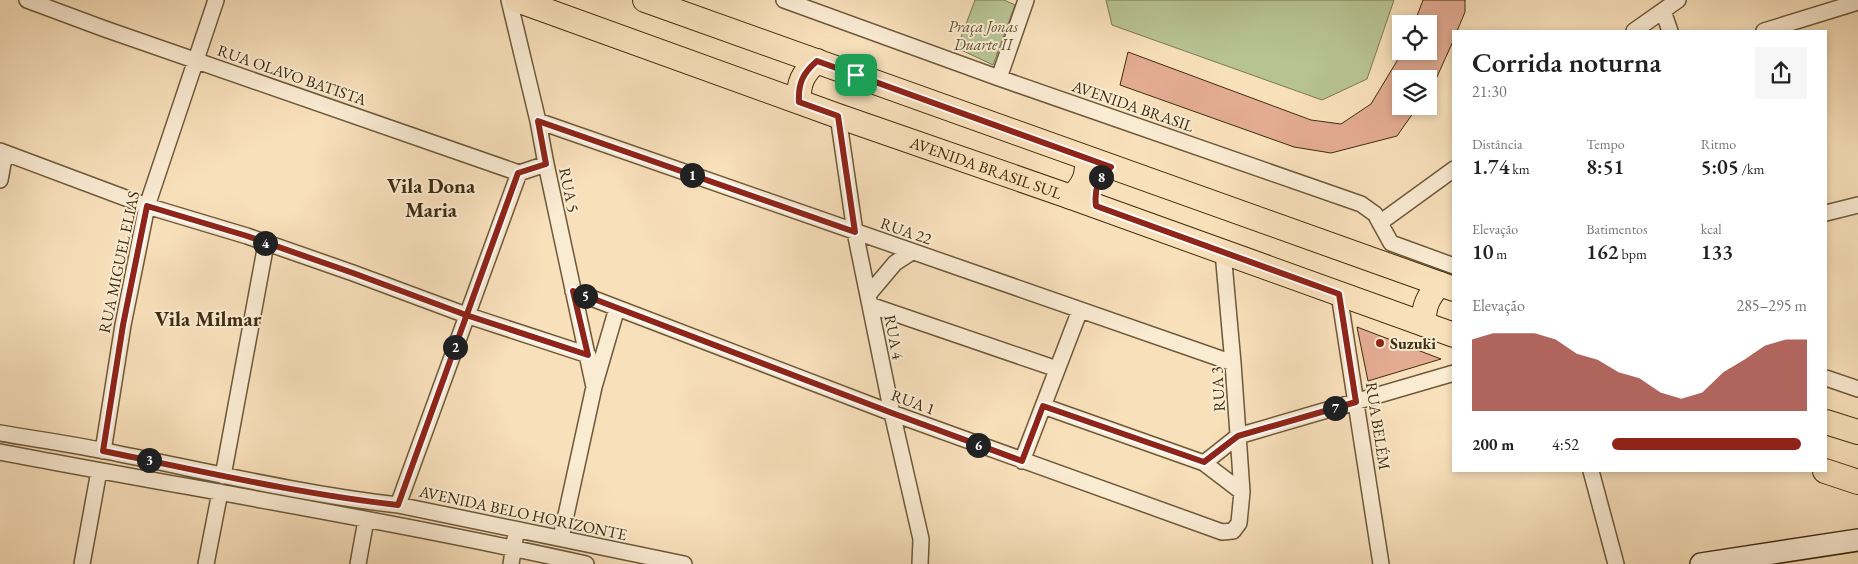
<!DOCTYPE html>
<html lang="pt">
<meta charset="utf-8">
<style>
:root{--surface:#fff;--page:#f6f6f6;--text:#222;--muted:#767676;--accent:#8f2418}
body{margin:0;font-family:"EB Garamond",serif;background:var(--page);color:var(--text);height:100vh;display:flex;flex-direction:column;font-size:19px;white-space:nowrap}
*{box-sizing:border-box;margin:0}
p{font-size:16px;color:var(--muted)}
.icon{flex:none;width:28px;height:28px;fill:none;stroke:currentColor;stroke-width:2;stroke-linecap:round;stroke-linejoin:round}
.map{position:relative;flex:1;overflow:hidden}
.drawer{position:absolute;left:1452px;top:30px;width:375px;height:442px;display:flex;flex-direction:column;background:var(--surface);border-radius:0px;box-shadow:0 2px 8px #0003}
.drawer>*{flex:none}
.fabs{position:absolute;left:1392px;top:15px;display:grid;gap:10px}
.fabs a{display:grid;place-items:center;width:45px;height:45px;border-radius:0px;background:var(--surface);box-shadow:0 2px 8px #0003;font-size:25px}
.pin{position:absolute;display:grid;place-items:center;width:42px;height:42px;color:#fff;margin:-21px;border-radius:10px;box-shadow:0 2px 8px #0006}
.km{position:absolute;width:25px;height:25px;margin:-12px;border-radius:50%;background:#222;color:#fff;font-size:14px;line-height:25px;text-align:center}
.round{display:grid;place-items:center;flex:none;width:52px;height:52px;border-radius:0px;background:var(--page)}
.head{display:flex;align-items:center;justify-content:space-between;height:85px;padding:0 20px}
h1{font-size:28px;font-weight:600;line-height:38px}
.stats{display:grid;grid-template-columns:repeat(3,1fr);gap:8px;height:85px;padding:5px 20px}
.stats div{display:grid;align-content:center}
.stats b{font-size:21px;font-weight:600}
.stats small{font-size:14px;font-weight:400}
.stats p{font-size:14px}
.chart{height:140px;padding:10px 20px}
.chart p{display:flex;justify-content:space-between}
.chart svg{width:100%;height:90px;margin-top:5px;fill:var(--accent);opacity:.7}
ul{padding:0 20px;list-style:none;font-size:16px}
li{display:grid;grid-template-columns:80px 60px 1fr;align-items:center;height:38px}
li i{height:12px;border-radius:6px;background:var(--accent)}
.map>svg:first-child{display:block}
.green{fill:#b8c394;stroke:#7c7851}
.building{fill:#e3ab92;stroke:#3f2c0e}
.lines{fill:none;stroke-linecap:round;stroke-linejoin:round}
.street-casing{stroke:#6d5939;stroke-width:18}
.secondary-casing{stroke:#3f2c0e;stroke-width:24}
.primary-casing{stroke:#3f2c0e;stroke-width:26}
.street{stroke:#faebd3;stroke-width:15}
.secondary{stroke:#faebd3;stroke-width:21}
.primary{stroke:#f8e0bb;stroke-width:24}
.route-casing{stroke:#fff;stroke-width:10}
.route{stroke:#8f2418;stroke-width:6}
.poi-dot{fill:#8f2418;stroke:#faebd3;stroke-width:2}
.labels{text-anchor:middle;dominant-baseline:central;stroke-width:4;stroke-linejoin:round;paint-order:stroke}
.park-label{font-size:16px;font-style:italic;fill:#5d5230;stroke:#faebd3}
.street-label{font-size:16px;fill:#3f2c0e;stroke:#faebd3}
.poi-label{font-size:16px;font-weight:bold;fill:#3f2c0e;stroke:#faebd3;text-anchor:start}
.district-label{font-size:21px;font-weight:bold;fill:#3f2c0e;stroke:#faebd3}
</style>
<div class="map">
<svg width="1858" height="564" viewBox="0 0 1858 564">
<rect width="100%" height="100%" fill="#f8e0bb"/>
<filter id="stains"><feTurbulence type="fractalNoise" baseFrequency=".004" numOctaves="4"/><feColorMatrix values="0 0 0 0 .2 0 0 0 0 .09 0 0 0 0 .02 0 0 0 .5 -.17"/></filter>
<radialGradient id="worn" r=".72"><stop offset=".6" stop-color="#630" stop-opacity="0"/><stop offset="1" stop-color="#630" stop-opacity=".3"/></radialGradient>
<path class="green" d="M975,0H1004L1015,5L993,65L957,48Z
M1106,0H1394L1367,79L1322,100L1112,25Z"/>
<path class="building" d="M1423,0H1465V12L1457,31H1454V39L1436,79H1401V106H1418L1397,136L1331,153L1294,147L1120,85L1128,52L1311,120L1341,124L1371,104L1403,51H1429V24H1414Z
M1357,327L1441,359L1368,381Z"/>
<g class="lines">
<g class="street-casing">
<path id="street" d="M27,0L105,29L519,173L546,164
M509,0L538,121L546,164L594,387
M784,0L999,78L1361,204L1375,214L1391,243L1454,266
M1663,11L1670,31
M1634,31L1678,0
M1764,31L1858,2
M999,78L1026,0
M838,116L855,232L892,413L921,539L920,564
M538,121L1233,363
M0,151L147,206L247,236L353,273L466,315L588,355
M0,180L5,153
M1826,213L1858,205
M1381,222L1454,169
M573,291L892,413L1222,532L1233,531L1239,523L1242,492L1233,363L1223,252
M1339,294L1381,564
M868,295L895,263L912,252
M870,305L1057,369
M1826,378L1858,389
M1043,406L1204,463L1242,492
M0,433C35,439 70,444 105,451C202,470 300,494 398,505L684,564
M103,451L123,325L147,206L216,0
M0,452C195,489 392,521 586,564
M1022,461L1080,310
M1204,463L1238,436L1454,373
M1591,471L1616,564
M223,476L266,244
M398,505L519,173
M561,538L594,387L617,308
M82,564L99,471
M206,564L220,492
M358,564L366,520
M511,564L515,539"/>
</g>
<g class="secondary-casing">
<path id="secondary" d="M1701,564L1858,540"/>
</g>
<g class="primary-casing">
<g id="primary">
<path id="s1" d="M517,0L838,116L1071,197L1454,335"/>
<path d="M645,0L1454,289"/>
<path d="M799,101C798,83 803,73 817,61"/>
<path d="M1071,197C1084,186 1088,175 1087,159"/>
<path d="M1424,324C1423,307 1428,296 1440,284"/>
<path d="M1826,422L1858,432"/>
<path d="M1825,471L1858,482"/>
</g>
</g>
<use href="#street" class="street"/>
<use href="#secondary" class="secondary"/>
<use href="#primary" class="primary"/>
</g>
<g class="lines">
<g class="route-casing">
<path id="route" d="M856,75L817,61C803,73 798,83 799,102L838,116L855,232L538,121L546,164L518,173L398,505C299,494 201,471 103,451L123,325L147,206L247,236L353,273L466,315L588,355L573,291L892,413L1022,461L1043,406L1204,462L1238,436L1356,402L1339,294L1096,206C1094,189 1098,178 1111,167L856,75"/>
</g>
<use href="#route" class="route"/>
</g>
<circle class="poi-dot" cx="1380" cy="343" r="5"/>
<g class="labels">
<g class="park-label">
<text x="983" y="26">Praça Jonas<tspan x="983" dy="18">Duarte II</tspan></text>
</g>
<g class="street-label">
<text transform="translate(292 75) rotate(19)">RUA OLAVO BATISTA</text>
<text transform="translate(1133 106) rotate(19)">AVENIDA BRASIL</text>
<text stroke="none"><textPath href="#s1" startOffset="498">AVENIDA BRASIL SUL</textPath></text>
<text transform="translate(569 190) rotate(78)">RUA 5</text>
<text transform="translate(906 231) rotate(19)">RUA 22</text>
<text transform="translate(119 262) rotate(-78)">RUA MIGUEL ELIAS</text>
<text transform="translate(894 337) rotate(79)">RUA 4</text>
<text transform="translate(1218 389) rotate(-94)">RUA 3</text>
<text transform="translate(913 402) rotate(20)">RUA 1</text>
<text transform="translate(1378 426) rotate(81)">RUA BELÉM</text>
<text transform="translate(523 513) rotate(12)">AVENIDA BELO HORIZONTE</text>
</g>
<g class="poi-label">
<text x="1390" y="343">Suzuki</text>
</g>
<g class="district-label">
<text x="431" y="185">Vila Dona<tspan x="431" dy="24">Maria</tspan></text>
<text x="208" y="318">Vila Milmar</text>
</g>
</g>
<rect width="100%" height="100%" filter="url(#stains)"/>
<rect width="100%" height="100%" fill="url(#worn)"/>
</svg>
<div class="fabs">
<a><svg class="icon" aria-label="locate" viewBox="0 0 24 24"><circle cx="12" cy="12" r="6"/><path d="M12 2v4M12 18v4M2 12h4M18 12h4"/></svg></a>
<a><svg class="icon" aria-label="layers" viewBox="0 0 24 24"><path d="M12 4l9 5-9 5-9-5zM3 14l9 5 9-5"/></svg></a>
</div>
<div class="pin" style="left:856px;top:75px;background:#1e9e55"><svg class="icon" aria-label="arrive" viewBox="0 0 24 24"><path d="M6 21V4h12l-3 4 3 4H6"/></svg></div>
<b class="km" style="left:692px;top:175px">1</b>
<b class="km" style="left:455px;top:347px">2</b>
<b class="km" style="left:149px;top:460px">3</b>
<b class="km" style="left:265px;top:243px">4</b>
<b class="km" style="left:585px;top:296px">5</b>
<b class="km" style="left:978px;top:445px">6</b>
<b class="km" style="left:1335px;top:408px">7</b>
<b class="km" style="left:1101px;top:177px">8</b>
<section class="drawer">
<div class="head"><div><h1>Corrida noturna</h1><p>21:30</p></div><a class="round"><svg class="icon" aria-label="share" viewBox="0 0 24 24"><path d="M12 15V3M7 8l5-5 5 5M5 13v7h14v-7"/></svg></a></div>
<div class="stats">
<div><p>Distância</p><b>1.74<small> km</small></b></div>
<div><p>Tempo</p><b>8:51</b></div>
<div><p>Ritmo</p><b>5:05<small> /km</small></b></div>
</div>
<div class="stats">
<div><p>Elevação</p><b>10<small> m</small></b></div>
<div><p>Batimentos</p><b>162<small> bpm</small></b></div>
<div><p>kcal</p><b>133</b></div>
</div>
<div class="chart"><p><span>Elevação</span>285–295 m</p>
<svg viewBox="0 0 160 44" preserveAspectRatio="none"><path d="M0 44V9L10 6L20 6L30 6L40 9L50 16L60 19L70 25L80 28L90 35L100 38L110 35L120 25L130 19L140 12L150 9L160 9V44z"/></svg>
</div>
<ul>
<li><b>200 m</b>4:52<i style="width:97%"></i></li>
</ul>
</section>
</div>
